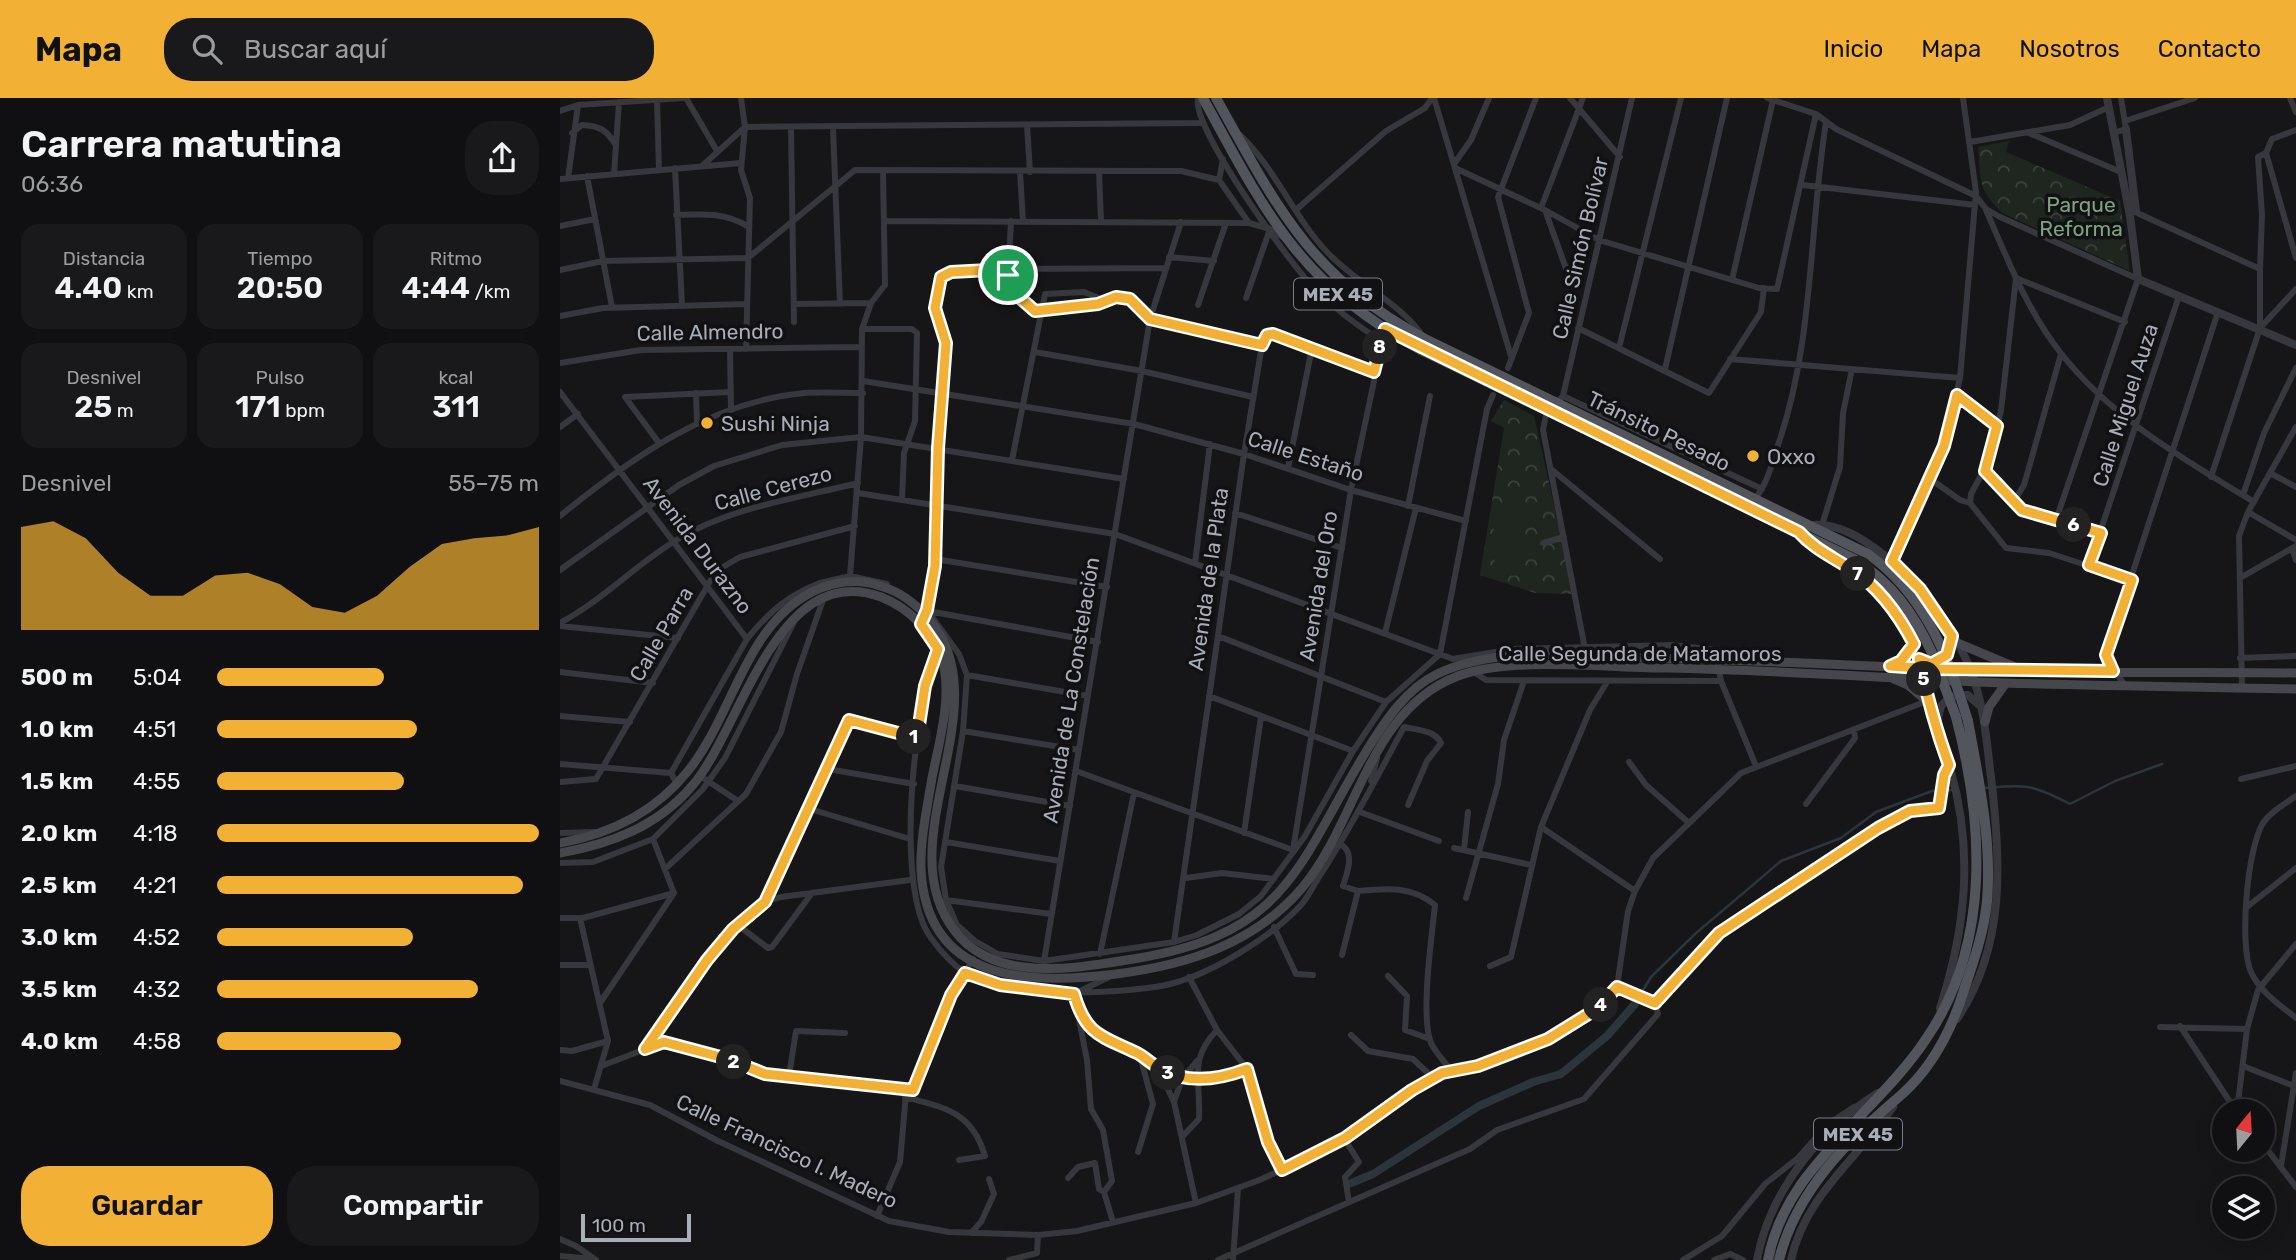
<!DOCTYPE html>
<html lang="es">
<meta charset="utf-8">
<style>
:root{--surface:#101012;--page:#19191b;--text:#f1f3f6;--muted:#9c9d9f;--line:#303032;--accent:#f2b134}
body{margin:0;font-family:Rubik,sans-serif;background:var(--page);color:var(--text);height:100vh;display:flex;flex-direction:column;font-size:26px;white-space:nowrap}
*{box-sizing:border-box;margin:0}
p{font-size:23px;color:var(--muted)}
.icon{flex:none;width:38px;height:38px;fill:none;stroke:currentColor;stroke-width:2;stroke-linecap:round;stroke-linejoin:round}
.map{position:relative;flex:1;overflow:hidden}
.drawer{display:flex;flex-direction:column;background:var(--surface);width:560px}
.drawer>*{flex:none}
.needle{width:46px;rotate:18deg}
.fabs{position:absolute;left:1652px;top:1001px;display:grid;gap:14px}
.fabs a{display:grid;place-items:center;width:63px;height:63px;border-radius:50%;background:var(--surface);box-shadow:0 4px 18px #0003,0 0 0 2px var(--line);font-size:35px}
.scale{position:absolute;left:21px;bottom:18px;width:110px;box-sizing:border-box;padding-left:7px;border:4px solid #a8adb8;border-top:0;font-size:19px;line-height:24px;white-space:nowrap;color:#a8adb8;-webkit-text-stroke:5px #111113;paint-order:stroke}
.pin{position:absolute;display:grid;place-items:center;width:60px;height:60px;color:#fff;margin:-30px;border:4px solid #fff;border-radius:50%;box-shadow:0 2px 7px #0007}
.km{position:absolute;width:35px;height:35px;margin:-18px;border-radius:50%;background:#222;color:#fff;font-size:19px;line-height:35px;text-align:center}
.round{display:grid;place-items:center;flex:none;width:74px;height:74px;border-radius:28px;background:var(--page)}
.head{display:flex;align-items:center;justify-content:space-between;height:119px;padding:0 21px}
h1{font-size:38px;font-weight:600;line-height:52px}
.metrics{display:grid;grid-template-columns:repeat(3,1fr);gap:10px;height:119px;padding:7px 21px}
.metrics div{display:grid;align-content:center;border-radius:18px;background:var(--page);text-align:center}
.metrics b{font-size:30px;font-weight:600}
.metrics small{font-size:19px;font-weight:400}
.metrics p{font-size:19px}
.chart{height:196px;padding:14px 21px}
.chart p{display:flex;justify-content:space-between}
.chart svg{width:100%;height:126px;margin-top:7px;fill:var(--accent);opacity:.7}
.button{display:flex;gap:14px;margin-top:auto;padding:14px 21px}
.button a{flex:1;height:80px;border-radius:28px;background:var(--accent);color:#111;font-size:28px;font-weight:600;line-height:80px;text-align:center}
.button a+a{background:var(--page);color:var(--text)}
ul{padding:0 21px;list-style:none;font-size:23px}
li{display:grid;grid-template-columns:112px 84px 1fr;align-items:center;height:52px}
li i{height:18px;border-radius:9px;background:var(--accent)}
header{display:flex;align-items:center;gap:42px;box-sizing:border-box;height:98px;padding:0 35px;background:var(--accent);color:#111}
header strong{font-size:33px}
nav{display:flex;gap:38px;margin-inline-start:auto;font-size:24px}
.search{width:490px;height:63px;background:var(--page);display:flex;align-items:center;gap:18px;box-sizing:border-box;padding:0 24px;border-radius:28px;color:var(--muted);font-size:26px}
main{display:flex;flex:1;min-height:0}
.map>svg:first-child{display:block}
.park{fill:url(#park-crowns)}
.pitch{fill:#1e261f}
.lines{fill:none;stroke-linecap:round;stroke-linejoin:round}
.stream{stroke:#2c353c;stroke-width:2.5}
.canal{stroke:#2c353c;stroke-width:8}
.minor{stroke:#37383d;stroke-width:6}
.tertiary{stroke:#37383d;stroke-width:8}
.secondary{stroke:#45474d;stroke-width:9}
.primary{stroke:#53555c;stroke-width:10}
.primary-bridge{stroke:#53555c;stroke-width:10}
.route-casing{stroke:#fff;stroke-width:14}
.route{stroke:#f2b134;stroke-width:9}
.poi-dot{fill:#f2b134;stroke:#111113;stroke-width:2.5}
.labels{text-anchor:middle;dominant-baseline:central;stroke-width:7;stroke-linejoin:round;paint-order:stroke}
.shield{fill:#111113;stroke:#7b7e86;stroke-width:2}
.shield-label{font-size:19px;font-weight:bold;fill:#a8adb8}
.park-label{font-size:21px;fill:#7fa381;stroke:#111113}
.street-label{font-size:21px;fill:#a8adb8;stroke:#111113}
.poi-label{font-size:21px;fill:#a8adb8;stroke:#111113;text-anchor:start}
</style>
<header>
<strong>Mapa</strong>
<div class="search"><svg class="icon" aria-label="search" viewBox="0 0 24 24"><circle cx="10" cy="10" r="6"/><path d="M15 15l6 6"/></svg>Buscar aquí</div>
<nav><a>Inicio</a><a>Mapa</a><a>Nosotros</a><a>Contacto</a></nav>
</header>
<main>
<section class="drawer">
<div class="head"><div><h1>Carrera matutina</h1><p>06:36</p></div><a class="round"><svg class="icon" aria-label="share" viewBox="0 0 24 24"><path d="M12 15V3M7 8l5-5 5 5M5 13v7h14v-7"/></svg></a></div>
<div class="metrics">
<div><p>Distancia</p><b>4.40<small> km</small></b></div>
<div><p>Tiempo</p><b>20:50</b></div>
<div><p>Ritmo</p><b>4:44<small> /km</small></b></div>
</div>
<div class="metrics">
<div><p>Desnivel</p><b>25<small> m</small></b></div>
<div><p>Pulso</p><b>171<small> bpm</small></b></div>
<div><p>kcal</p><b>311</b></div>
</div>
<div class="chart"><p><span>Desnivel</span>55–75 m</p>
<svg viewBox="0 0 160 44" preserveAspectRatio="none"><path d="M0 44V8L10 6L20 12L30 24L40 32L50 32L60 25L70 24L80 28L90 36L100 38L110 32L120 22L130 14L140 12L150 11L160 8V44z"/></svg>
</div>
<ul>
<li><b>500 m</b>5:04<i style="width:52%"></i></li>
<li><b>1.0 km</b>4:51<i style="width:62%"></i></li>
<li><b>1.5 km</b>4:55<i style="width:58%"></i></li>
<li><b>2.0 km</b>4:18<i style="width:100%"></i></li>
<li><b>2.5 km</b>4:21<i style="width:95%"></i></li>
<li><b>3.0 km</b>4:52<i style="width:61%"></i></li>
<li><b>3.5 km</b>4:32<i style="width:81%"></i></li>
<li><b>4.0 km</b>4:58<i style="width:57%"></i></li>
</ul>
<div class="button"><a>Guardar</a><a>Compartir</a></div>
</section>
<div class="map">
<svg width="1736" height="1162" viewBox="0 0 1736 1162">
<defs>
<pattern id="park-crowns" width="20" height="18" patternUnits="userSpaceOnUse" patternTransform="scale(1.75)"><rect width="20" height="18" fill="#1e261f"/><path d="M2 6a3 3 0 1 1 6 0M12 15a3 3 0 1 1 6 0" fill="none" stroke="#3c433d"/></pattern>
</defs>
<rect width="100%" height="100%" fill="#161618"/>
<path class="park" d="M1449,43L1446,54L1560,103L1570,173L1442,115C1417,89 1421,84 1418,49Z
M944,302L974,318L1014,496L975,495L920,477L944,330L931,323Z"/>
<path class="pitch" d="M933,413H964L965,477L935,478Z"/>
<g class="lines">
<path class="stream" d="M1423,690C1466,687 1470,685 1510,706L1555,683L1602,666
M1082,894L1091,879L1135,836L1221,763L1281,740L1316,714L1372,693L1392,692"/>
<path class="canal" d="M789,1086L813,1076L919,1008L973,984L1001,976L1048,937L1075,906"/>
<path class="minor" d="M126,0L157,53
M181,0L185,29L181,72L190,100L186,251
M638,0C631,29 730,166 754,190C775,211 797,228 822,243
M874,0L951,258
M1010,0L1060,59
M1207,0L1256,16L1276,31L1416,98L1426,111L1440,119L1578,181L1496,422
M1730,0L1736,14
M97,2L99,72
M0,13L18,7L123,0
M1565,23L1635,0
M467,27L470,74
M231,30L234,224
M273,30L280,206
M12,35L22,27C39,28 46,31 55,46
M1469,35L1561,74
M1553,35L1566,31L1561,0
M680,37C717,72 734,121 770,157C797,185 836,203 860,234
M1410,44L1510,27L1549,9
M1706,55L1736,160
M663,61L659,82L689,125
M894,66L911,42L929,0
M142,68L185,29L641,25
M115,70L122,207
M895,70L985,112L1039,142L1199,190L1217,191L1256,16
M539,73L541,123
M460,74L463,123
M54,76L59,4
M27,78L52,209
M8,80L18,7
M0,81L181,65
M1243,87L1415,107
M981,110L1023,0
M737,111L826,33L865,10L872,0
M985,112L1008,176
M1426,112C1447,160 1467,212 1500,254C1551,320 1625,362 1694,404
M1575,114L1700,171V230L1651,379
M116,117C143,116 165,114 189,129
M324,123L689,125L710,131L724,140
M451,123L448,183L451,192L475,213L538,206L556,199L570,201L590,221L702,247
M0,128L35,121
M609,159L654,163
M605,170L448,171L391,174L381,179L375,210L386,249L380,295L375,468L367,512L399,556L407,577L403,633L381,769L386,802L397,827L415,843L438,856L484,863L614,844L637,837L679,816L701,798L745,738L793,653L826,604L880,556L927,311L933,297
M1700,171L1702,117L1698,59L1706,55L1712,41L1736,32
M0,172L43,163L188,160L295,72L621,73L659,82
M432,173L449,190
M1172,182L1213,2
M686,200L710,131
M234,206L311,205
M638,207L666,125
M0,218L43,210L186,206
M1018,230L1149,295L1201,214L1204,190
M1700,230L1736,191
M302,231H352L357,235L355,323L344,355L342,401
M1059,250L1121,0
M170,252L171,312
M475,254L582,273L693,299
M1170,261L1400,280
M0,265L81,252L302,249
M948,270L969,215L938,99L976,0
M1105,271L1167,0
M303,283L574,326L684,356L791,392L906,423
M0,294L187,541C209,514 228,497 260,485L262,489
M136,295L137,326
M1397,297L1437,328
M1003,298L1202,391
M996,305L1003,298L1072,0
M987,312L983,332L1025,551
M0,329L18,316
M99,345L65,299L170,294
M452,362L485,196L524,194L546,203
M728,370L752,250
M991,371L1100,461
M1425,373L1462,412L1541,435
M1710,375L1736,389
M1369,380L1400,402L1410,405L1446,450L1489,455L1572,482
M298,395L555,436L893,561L953,551L1113,547L1155,552L1177,562
M1683,397L1704,335L1736,270
M1195,401C1207,386 1212,366 1218,347C1254,243 1249,132 1266,24
M1410,405L1411,396L1427,366L1441,313L1456,180L1565,224
M1453,405L1464,387L1501,256
M848,408L870,298
M1688,414L1736,442
M675,415L782,450
M0,418C71,360 149,304 244,295C263,294 283,295 303,295
M1262,427L1280,369L1283,315L1292,271
M983,445L1004,439
M1732,450L1736,462
M375,461L547,489
M1332,463L1384,348L1400,280L1416,94L1403,0
M635,465L650,346
M1529,467L1619,198
M0,472L119,387L154,368L222,347L301,339L564,381
M290,478L301,339L302,231L311,205L325,187L323,73
M1680,480L1736,448
M260,485L290,478L327,486
M368,513L538,544
M0,525C43,502 76,466 118,441C171,409 239,400 298,385
M0,528L118,540
M825,535L856,410
M658,538L826,604
M378,551C354,606 334,791 371,840C379,851 392,866 404,874C443,902 560,896 606,887C648,878 712,839 741,807C749,798 754,786 761,776C792,728 817,679 844,629C857,632 875,632 881,645L867,663L848,707
M1680,560L1736,558
M1157,562L1161,583L1196,668
M912,573L926,582L1161,583
M0,574L93,585
M407,577L528,598
M1564,586L1546,560L1547,553L1658,214
M1682,590L1679,438L1688,414L1736,329
M649,598L793,653
M0,618L70,624
M403,633L519,652
M1069,664L1086,687L1129,725
M0,666L111,675
M268,671L354,686
M516,673L733,752
M140,678L178,703
M1681,681L1736,668
M811,683L817,660
M0,684L36,681L156,473L180,459L295,428
M117,686L111,675L187,541
M395,688L510,708
M1736,698C1725,706 1711,713 1703,725C1687,751 1679,847 1691,874C1700,894 1720,907 1736,920
M1246,706L1295,640L1294,631
M250,711L350,741
M800,714L879,743
M981,729L1075,793
M0,735L36,734
M684,735L701,619
M93,741L114,795
M386,744L500,763
M780,746C796,754 787,775 783,788L798,793L782,857
M894,750L971,767
M733,752L791,392L825,231
M904,752L908,714
M0,765L33,764L93,741L143,691L165,660L234,524
M105,771L186,696L221,634L237,576L263,502
M626,780L662,775L714,781
M350,782L221,799L205,804L289,623L357,640
M798,793C827,790 852,788 875,807C872,837 860,918 871,945C875,954 884,963 890,971
M906,800L938,686L944,642L964,583
M386,802L491,816
M1687,809L1736,770
M0,820H23L114,795
M20,820L48,943L34,991
M179,828L208,850L212,849L252,795
M714,829L736,876L753,877
M614,844L684,356L703,241L713,236L814,274
M540,856L574,695
M484,863L590,221L621,124
M0,867H29
M930,868L951,859L981,729L1030,612L1047,584
M828,878L847,898L845,932L870,941
M629,879L657,932L687,971L708,1044L722,1072
M1057,889L1095,905
M40,905L114,795
M520,916L543,942L579,956L598,970L614,1004L636,1105
M1620,928L1676,1013
M1600,929L1687,931
M791,937L808,953L853,961L873,980
M85,950L147,862L173,830L205,804
M0,952L12,953L48,943
M41,968L104,944L168,961L205,976L353,992L391,897L413,861
M1683,968L1734,988
M598,970C629,984 656,983 687,971
M229,978L236,933L285,935
M0,983L90,1007L158,1043L329,1123L389,1134L478,1137L517,1133L636,1105L697,1083L740,1064L784,1040L852,992L882,975L918,968L975,947L1038,910L1057,889L1068,813L1075,793L1093,760L1181,675L1367,603
M345,999C386,1010 412,1014 425,1058L399,1062
M614,1004L622,981L637,963
M1677,1013L1687,931L1698,892L1736,846
M1660,1019L1664,1018
M623,1038L639,1021C641,982 628,962 657,932
M784,1040L799,1064L785,1079L789,1104
M1703,1046L1736,1089
M578,1054L593,1006L580,958
M1721,1068L1736,975
M508,1080L518,1069L535,1065L539,1091L544,1094L552,1083L543,1032L531,1011L527,962L514,896L549,879
M544,1094L553,1124
M317,1118L340,1064L346,996
M411,1135L421,1124L434,1096L429,1081
M0,1141L16,1148L36,1162
M0,1158L33,1161
M449,1162L477,1155L478,1137
M658,1162L910,1051L937,1032L1024,1001L1098,916L1095,905L1159,834L1318,730L1350,713L1379,710L1384,677L1389,667
M673,1162L678,1091
M1123,1162L1162,1138L1205,1086L1238,1060L1268,1026L1294,1009
M1154,1162L1170,1156L1183,1162"/>
<path class="tertiary" d="M1547,0L1570,118L1578,181L1736,247
M1566,31L1576,113
M1252,427C1278,424 1304,441 1324,457C1361,485 1402,541 1415,585C1425,616 1427,648 1431,679C1441,763 1446,848 1397,921
M1242,438C1266,465 1304,474 1330,506C1357,541 1356,565 1367,604C1373,626 1383,648 1390,670C1414,752 1406,830 1380,910
M1376,628L1381,608L1391,598L1408,597L1419,607
M1197,1162C1209,1094 1260,1031 1318,995
M1231,1162C1245,1098 1297,1061 1333,1009"/>
<path class="secondary" d="M1395,544L1457,570
M1333,567L1341,563L1354,546
M1334,581L1348,587L1367,603
M1425,624L1429,609L1446,585
M0,745C51,736 96,713 128,673C174,616 184,529 252,494C273,484 297,480 320,488C339,493 355,505 368,520C444,606 326,742 394,832C410,854 436,866 464,869C501,874 542,866 579,860C729,835 738,765 807,652C825,623 846,591 877,576C939,547 1019,558 1084,560C1181,562 1278,566 1375,571C1495,577 1616,573 1736,575
M0,755C51,746 98,728 132,688C182,631 216,461 321,499C349,510 375,535 383,565C392,601 379,644 372,680C367,710 360,742 361,772C367,885 470,887 556,876C627,867 694,846 742,790C798,724 808,612 898,578C950,558 1049,570 1107,570C1219,572 1332,581 1444,585C1541,588 1639,589 1736,591"/>
<path class="primary" d="M643,0C706,116 740,186 861,252L1294,461C1331,484 1354,515 1372,555
M656,0C718,111 749,177 865,241L1308,456
M1208,1162C1220,1099 1262,1059 1304,1014C1325,992 1349,967 1366,941C1431,847 1424,725 1396,619
M1219,1162C1236,1093 1288,1042 1340,998C1371,971 1391,933 1403,895C1413,865 1424,835 1427,803C1432,742 1419,683 1408,623"/>
<path class="primary-bridge" d="M1308,456C1364,495 1389,560 1408,623
M1372,555L1396,619"/>
</g>
<g class="lines">
<g class="route-casing">
<path id="route" d="M448,177V171L391,174L381,179L375,210L386,245L378,350L375,468L367,512L361,526L378,551L365,588L357,640L289,622L205,804L173,831L147,862L85,951L104,944L168,961L205,976L353,992L391,897L405,875L440,887L514,896C526,938 542,938 577,955C585,959 591,966 599,970C627,987 658,982 687,971L708,1044L722,1072L785,1040L852,992L882,975L918,968L988,941L1038,910L1057,889L1095,905L1159,835L1318,730L1350,713L1379,710L1384,677L1389,667C1376,632 1367,598 1359,561L1371,566L1387,557L1392,538L1360,491L1332,463L1384,348L1397,297L1437,328L1425,373L1462,412L1541,435L1529,467L1572,482L1546,557L1553,573L1375,571C1360,570 1345,569 1330,568L1341,563L1354,546C1339,517 1320,490 1292,472C1273,459 1254,451 1239,434L825,231L814,274L713,236L707,237L702,247L590,221L570,201L556,199L538,206L475,213L451,192L448,177"/>
</g>
<use href="#route" class="route"/>
</g>
<g class="poi-dot">
<circle cx="147" cy="325" r="7"/>
<circle cx="1193" cy="358" r="7"/>
</g>
<g class="labels">
<g class="shield">
<rect x="734" y="180.5" width="88" height="31" rx="5"/>
<rect x="1254" y="1020.5" width="88" height="31" rx="5"/>
</g>
<g class="shield-label">
<text x="778" y="196">MEX 45</text>
<text x="1298" y="1036">MEX 45</text>
</g>
<g class="park-label">
<text x="1521" y="106">Parque<tspan x="1521" dy="24">Reforma</tspan></text>
</g>
<g class="street-label">
<text transform="translate(1020 150) rotate(-77)">Calle Simón Bolívar</text>
<text transform="translate(150 234) rotate(-1)">Calle Almendro</text>
<text transform="translate(1565 307) rotate(-72)">Calle Miguel Auza</text>
<text transform="translate(1099 333) rotate(26)">Tránsito Pesado</text>
<text transform="translate(746 358) rotate(18)">Calle Estaño</text>
<text transform="translate(213 390) rotate(-15)">Calle Cerezo</text>
<text transform="translate(138 447) rotate(53)">Avenida Durazno</text>
<text transform="translate(648 481) rotate(-82)">Avenida de la Plata</text>
<text transform="translate(758 488) rotate(-81)">Avenida del Oro</text>
<text transform="translate(101 536) rotate(-60)">Calle Parra</text>
<text x="1080" y="555">Calle Segunda de Matamoros</text>
<text transform="translate(511 592) rotate(-81)">Avenida de La Constelación</text>
<text transform="translate(227 1053) rotate(25)">Calle Francisco I. Madero</text>
</g>
<g class="poi-label">
<text x="161" y="325">Sushi Ninja</text>
<text x="1207" y="358">Oxxo</text>
</g>
</g>
</svg>
<div class="fabs">
<a><svg class="needle" viewBox="-14 -14 28 28"><path d="M0-13l5 13h-10z" fill="#e53935"/><path d="M0 13l5-13h-10z" fill="#9c9d9f"/></svg></a>
<a><svg class="icon" aria-label="layers" viewBox="0 0 24 24"><path d="M12 4l9 5-9 5-9-5zM3 14l9 5 9-5"/></svg></a>
</div>
<div class="scale">100 m</div>
<div class="pin" style="left:448px;top:177px;background:#1e9e55"><svg class="icon" aria-label="arrive" viewBox="0 0 24 24"><path d="M6 21V4h12l-3 4 3 4H6"/></svg></div>
<b class="km" style="left:354px;top:639px">1</b>
<b class="km" style="left:174px;top:964px">2</b>
<b class="km" style="left:608px;top:975px">3</b>
<b class="km" style="left:1041px;top:907px">4</b>
<b class="km" style="left:1364px;top:581px">5</b>
<b class="km" style="left:1514px;top:427px">6</b>
<b class="km" style="left:1298px;top:476px">7</b>
<b class="km" style="left:820px;top:249px">8</b>
</div>
</main>
